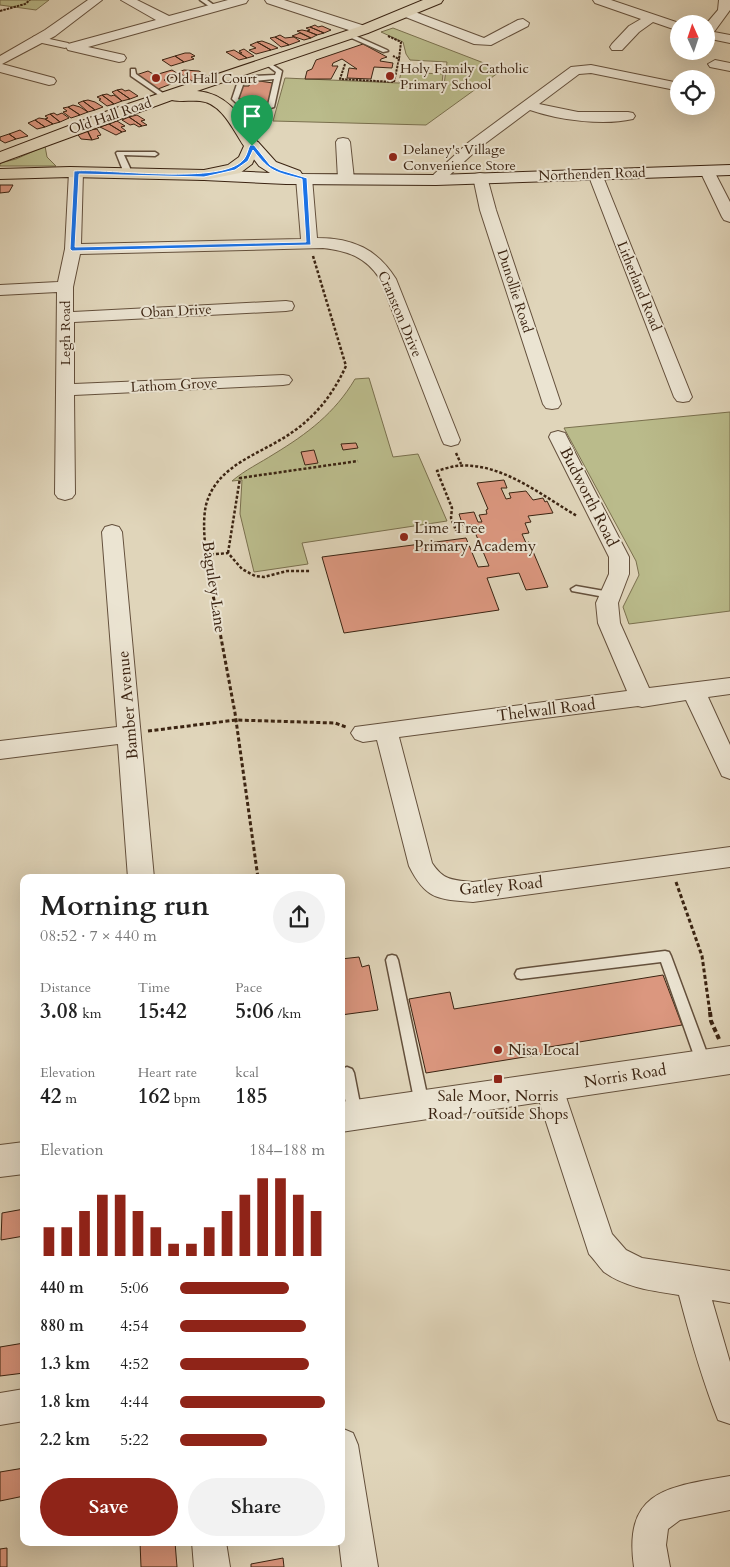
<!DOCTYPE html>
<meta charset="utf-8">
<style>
:root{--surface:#fff;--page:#f2f2f2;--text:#222;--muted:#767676;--accent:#8f2418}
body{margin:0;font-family:Cardo,serif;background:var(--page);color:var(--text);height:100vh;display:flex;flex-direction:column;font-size:19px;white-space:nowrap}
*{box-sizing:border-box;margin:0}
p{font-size:16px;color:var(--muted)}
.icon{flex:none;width:28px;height:28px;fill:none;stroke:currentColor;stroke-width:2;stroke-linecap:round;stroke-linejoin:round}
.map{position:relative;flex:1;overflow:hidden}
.details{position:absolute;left:20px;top:874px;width:325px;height:672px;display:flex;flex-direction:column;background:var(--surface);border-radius:10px;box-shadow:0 5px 20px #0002}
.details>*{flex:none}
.needle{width:32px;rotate:357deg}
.buttons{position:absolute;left:670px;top:15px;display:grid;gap:10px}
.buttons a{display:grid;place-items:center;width:45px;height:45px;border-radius:50%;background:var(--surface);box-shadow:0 5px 20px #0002;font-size:25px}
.pin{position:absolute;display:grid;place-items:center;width:42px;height:42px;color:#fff;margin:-51px -21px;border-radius:50% 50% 50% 0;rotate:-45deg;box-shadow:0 0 5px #0007}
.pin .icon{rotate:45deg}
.round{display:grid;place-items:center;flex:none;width:52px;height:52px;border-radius:26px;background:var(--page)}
.headline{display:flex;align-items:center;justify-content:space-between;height:85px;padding:0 20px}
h1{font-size:28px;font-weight:700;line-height:38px}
.figures{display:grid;grid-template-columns:repeat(3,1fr);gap:8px;height:85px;padding:5px 20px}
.figures div{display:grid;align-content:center}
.figures b{font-size:21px;font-weight:700}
.figures small{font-size:14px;font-weight:400}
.figures p{font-size:14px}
.chart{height:140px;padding:10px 20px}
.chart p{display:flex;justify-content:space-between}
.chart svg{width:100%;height:90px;margin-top:5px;stroke:var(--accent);stroke-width:6}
.cta{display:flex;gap:10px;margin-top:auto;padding:10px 20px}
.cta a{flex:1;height:58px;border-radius:30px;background:var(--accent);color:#fff;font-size:20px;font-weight:700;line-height:58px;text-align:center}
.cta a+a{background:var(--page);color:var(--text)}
ul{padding:0 20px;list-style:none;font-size:16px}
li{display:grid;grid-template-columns:80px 60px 1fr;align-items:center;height:38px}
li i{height:12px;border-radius:6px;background:var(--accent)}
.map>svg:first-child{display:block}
.green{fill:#babb8b;stroke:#7a704e}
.building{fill:#db977f;stroke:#3b2412}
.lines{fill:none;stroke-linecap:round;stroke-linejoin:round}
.service-casing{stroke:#64503c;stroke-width:3}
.pedestrian-casing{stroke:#64503c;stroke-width:2}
.minor-casing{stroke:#64503c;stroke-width:2}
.tertiary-casing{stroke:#64503c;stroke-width:2}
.secondary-casing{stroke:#3b2412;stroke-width:2}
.primary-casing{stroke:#3b2412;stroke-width:2}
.path-far3{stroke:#3b2412;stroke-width:2;stroke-dasharray:2.5 1;stroke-linecap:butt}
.path-far2{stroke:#3b2412;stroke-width:2.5;stroke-dasharray:3 2;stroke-linecap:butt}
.path-far1{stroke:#3b2412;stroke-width:3;stroke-dasharray:4 2.5;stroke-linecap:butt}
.path{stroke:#3b2412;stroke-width:4;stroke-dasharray:5 3;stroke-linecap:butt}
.service{fill:#ebe4d2;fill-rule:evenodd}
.pedestrian{fill:#ebe4d2;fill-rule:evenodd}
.minor{fill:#ebe4d2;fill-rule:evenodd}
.tertiary{fill:#ebe4d2;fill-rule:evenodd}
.secondary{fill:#ebe4d2;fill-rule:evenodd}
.primary{fill:#e0d5ba;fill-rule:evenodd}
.route{fill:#1a73e8;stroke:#fff;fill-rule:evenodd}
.poi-dot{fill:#8f2418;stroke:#ebe4d2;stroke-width:2}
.labels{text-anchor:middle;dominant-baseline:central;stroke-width:4;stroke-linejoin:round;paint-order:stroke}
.far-poi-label{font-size:14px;fill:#3b2412;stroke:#ebe4d2;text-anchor:start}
.far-street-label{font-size:14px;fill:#3b2412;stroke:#ebe4d2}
.street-label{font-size:16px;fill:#3b2412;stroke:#ebe4d2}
.poi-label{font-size:16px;fill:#3b2412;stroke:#ebe4d2;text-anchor:start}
</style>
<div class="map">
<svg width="730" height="1567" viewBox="0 0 730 1567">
<rect width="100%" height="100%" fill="#e0d5ba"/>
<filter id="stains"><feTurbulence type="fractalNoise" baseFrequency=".004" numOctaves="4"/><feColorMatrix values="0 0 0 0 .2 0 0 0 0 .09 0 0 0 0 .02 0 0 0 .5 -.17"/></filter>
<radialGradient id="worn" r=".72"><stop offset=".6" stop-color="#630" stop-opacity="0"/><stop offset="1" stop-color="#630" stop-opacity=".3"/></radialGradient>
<path class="green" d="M0,0H49L36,10L0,5Z
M393,28L502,70L426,125L273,121L285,78L444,85L447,62L410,60L406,54L403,42L381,32Z
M401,72L443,74L442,83L399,82Z
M45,146L47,157L56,166H0V163L16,159Z
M369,378L393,457L418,454L447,521L302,543L308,564L254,572L240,514L242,480L232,481C245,470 260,463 274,454C307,434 335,413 355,379Z
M730,412V611L629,624L623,607L639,575L636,561L564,428Z"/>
<path class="building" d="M315,25L318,27L322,26L331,30L324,33L310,27Z
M310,27L324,33L317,35L307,31L310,30L306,28Z
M302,30L307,31L317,35L311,38L297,31Z
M300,33L311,38L304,40L292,36Z
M280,35L285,38L294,37L300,41L289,45L275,37Z
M275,37L289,45L281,47L270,38Z
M262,41L270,44L278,48L271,50L257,42Z
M257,42L271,50L256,54L249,50L256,48L250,45Z
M363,44L387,57L381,59L380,61L393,63L392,68L374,67L371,79L347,78L349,68L357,69L342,59L333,63L332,66H338L331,79H305L307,71L312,69L316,60Z
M244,49L254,56L247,58L239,53H242L239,51Z
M234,50L239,53L247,58L239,60L226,52Z
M185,53H190L195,56L191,57L194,59L184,62L175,56Z
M175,56L184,62L171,66L162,60Z
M172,70L180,75L164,80L171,84L158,89L136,75L148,71L155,75Z
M184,70L199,71L207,76L192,81L178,72Z
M259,81L273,83L268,104L243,103L245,99H238L243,86H249L250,82Z
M122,89L125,91L129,90L138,96L130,99L117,90Z
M117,90L130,99L122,101L112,92Z
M107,94L111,96L114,95L122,101L114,104L102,95Z
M102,95L114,104L107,106L99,100L101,99L97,97Z
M88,100L95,102L103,107L95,110L83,101Z
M83,101L95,110L88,112L78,103Z
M73,105L80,107L88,112L80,115L68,107Z
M68,107L80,115L71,118L63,112L67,111L63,108Z
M54,113L57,115L62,113L69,118L60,122L50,114Z
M50,114L60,122L53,124L45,119L48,118L45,116Z
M137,115L145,120L141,121L147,125L142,126L129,117Z
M129,117L142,126L139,127L134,124L130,125L122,120Z
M39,118L45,119L53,124L45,127L35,120Z
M35,120L45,127L37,129L28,123Z
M117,121L125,126L121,127L126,131L122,132L109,124Z
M109,124L122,132L116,135L100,127Z
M97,129L101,135L97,136L99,138L92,140L87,130Z
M20,130L28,136L16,139L9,134Z
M87,130L92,140L81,139L76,132Z
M9,134L16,139L5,143L0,140V137Z
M0,185H13L9,192L0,193Z
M356,443L358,448L343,450L341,444Z
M314,450L318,463L305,465L301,452Z
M504,480L507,488H501L506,499L511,498L509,493L526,491L533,500L543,498L545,502L547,501L553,513L528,516L531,522L525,523L529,533L522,534L526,543L529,542L548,587L526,590L519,573L487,578L499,610L344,633L322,557L466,538L478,567L489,566L472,525L463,526L459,514L474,512L478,522H482L479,515L487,514L486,510L488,509L477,483Z
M359,957L362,967L369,965L378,1010L341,1015V959Z
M663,975L682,1025L549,1047V1053L426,1073L409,999L450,992L454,1009Z
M24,1209V1236L1,1240L2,1213Z
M24,1343V1373L0,1376V1347Z
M24,1468V1496L0,1501V1472Z
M140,1542H175L177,1567H141Z
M7,1548V1567H0V1549Z
M283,1558L284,1567H251V1564Z"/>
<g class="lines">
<g class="service-casing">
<path id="service" d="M200,0H207L218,8L213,9Z
M349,33L387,50L388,51L383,52L347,36L346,35Z
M267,61L282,71L274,107L267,109L264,114L262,115L247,113L232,99L238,81L254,76L275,75L276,72L264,63ZM274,79L268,105L262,106L259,111L251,110L238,99L244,82Z
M131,69H135L136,74L167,96V98H163L131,76Z
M117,152H155L158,154L155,156L124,155L130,168V174L126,176L122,174V168L116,153Z
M576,586L610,592L615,595L610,598L572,591L571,589Z
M665,951L669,952L671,956L711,1064L709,1068L704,1070L699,1068L697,1064L661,962L521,979L517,978L515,974L517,970L521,969Z
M392,955L396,956L398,960L429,1104L427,1108L422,1110L417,1108L415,1104L386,960L388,956Z
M347,1067L352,1069L354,1073L362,1114L360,1118L355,1120L350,1118L348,1114L341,1078L342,1069Z"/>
</g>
<g class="pedestrian-casing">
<path id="pedestrian" d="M36,36L68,43L70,45L65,48L33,41V37Z"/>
</g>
<g class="minor-casing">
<path id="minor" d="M88,0H102L55,36L2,64L54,78L56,81L54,84L49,85L0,72V56L45,30Z
M121,0H137L169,16L228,0H248L246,3L88,47L124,55L126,58L124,61L119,62L68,50L66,47L68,44L156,20Z
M265,0H284L368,27L369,30L368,33H358L267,3Z
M593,0H611L682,24H679V31L653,22L639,32L622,50H612L610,47L612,44L629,26L641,19L595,3Z
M719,0H730V10L714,32L730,35V43L706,38V24L718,10Z
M407,9L484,38L518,20L523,19L529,23L528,26L491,45L474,44L403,16L401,13L403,10Z
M715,60L730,63V71L710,67L708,64Z
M591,65L679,83V89L675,90L591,73L579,74L539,104L578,112H628L633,113L635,116L633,119C603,126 559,120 530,110L479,148L441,183H431L428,180L431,177L469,142L571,67Z
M343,138L348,139L350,142L354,179L351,182H341L338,179L336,142L338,139Z
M707,167L712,168L714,171L730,202V222L724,220L722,217L700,171L702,168Z
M76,168L81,169L83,172L81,244L301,239L296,178L299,175H309L312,178L317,238C353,238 377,249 396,279L460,440L458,444L451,446L444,444L442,440L380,279C366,257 348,251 323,248L80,254L73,287V312L286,301L292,302L294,306L292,310L286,311L74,322V384L283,375L289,376L292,380L289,384L283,385L74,395L75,494L72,498L65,500L58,498L55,494L57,292L0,295V285L58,282L65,249L69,172L71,169Z
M595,170L600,171L602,174L692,397L689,401L683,402L677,401L674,397L588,174L590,171Z
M480,173L485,174L487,177L496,210L561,404L558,408L552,409L546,408L543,404L480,210L473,177L475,174Z
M558,431L565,433L567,437L629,557V574L618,603L620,623L649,688L730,678V694L708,697L730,745V779L722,776L686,700L642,707L638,706L399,737L432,863C444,881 453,880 473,882L730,847V867L473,902C438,899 426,900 409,866L377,740L363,742L355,739L351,733L355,727L627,691L598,623L596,603L609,574V557L549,437L551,433Z
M112,525L119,527L122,532L154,878H128L118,744L0,759V741L117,727L102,532L105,527Z
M549,1075L559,1079L563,1088L612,1234L626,1250L642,1258L730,1271V1303L712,1300L730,1362V1424L718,1420C702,1379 690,1337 679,1295C654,1291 626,1288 604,1272C599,1267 594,1259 589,1254L535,1088L539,1079Z
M24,1389V1421L0,1425V1393Z
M341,1428L353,1433L358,1445L378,1567H342L339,1542H341Z
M730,1476V1510L680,1520L668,1529L666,1545L670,1567H634C623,1490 668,1487 730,1476Z
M192,1542H226L230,1567H194Z"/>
</g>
<g class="tertiary-casing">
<path id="tertiary" d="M730,1046V1074L341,1132V1102Z
M24,1142V1174L0,1177V1145Z"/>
</g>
<g class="secondary-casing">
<path id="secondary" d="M252,141L258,142L276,162L300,171L302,174L436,175L730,165V175L436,185L286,184L204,180L198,179L195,175L198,171L204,170L270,173L259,166L244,146L246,142Z"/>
</g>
<g class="primary-casing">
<path id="primary" d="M423,0H443L441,3L368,33L197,91C231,94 243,121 260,146L252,164L240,173L204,180L70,177L0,179V169L70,167L204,170L228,165L239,157L244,146C233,130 222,103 200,101C191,100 181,102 172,100L0,163V152L113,109L358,27Z"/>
</g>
<path class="path-far3" d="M0,11L25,4L30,0
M388,36L401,42L399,59
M345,64L340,79L394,82L399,59L393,56"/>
<path class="path-far2" d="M456,453L461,464
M457,533L451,518L452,508L437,471C443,469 450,467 456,466C500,461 541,495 577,516
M228,553L240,478L358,461
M206,555L228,553L242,569L255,576L264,577L287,571H311
M211,585C207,563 201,527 206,505C217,463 263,454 294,431C318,414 334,392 346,366L313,256"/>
<path class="path-far1" d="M211,584L235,713L258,878
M148,731L236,720L335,723L346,727
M676,882L702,956L710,1013"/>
<path class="path" d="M710,1012L711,1021L719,1039"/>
<use href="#service" class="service"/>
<use href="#pedestrian" class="pedestrian"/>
<use href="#minor" class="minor"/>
<use href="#tertiary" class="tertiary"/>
<use href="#secondary" class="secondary"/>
<use href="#primary" class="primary"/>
</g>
<path class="route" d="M250,145H254L270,165L280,170L307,178L311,245L72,251L70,249L74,171C109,168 223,186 244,159C247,155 248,149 250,145ZM253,150C270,172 275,172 302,179L306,242L75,247L79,174L204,177L235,170L248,161Z"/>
<g class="poi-dot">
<circle cx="390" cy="76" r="5"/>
<circle cx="156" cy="78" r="5"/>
<circle cx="393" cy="157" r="5"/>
<circle cx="404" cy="537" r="5"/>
<circle cx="498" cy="1050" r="5"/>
<rect x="493" y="1074" width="10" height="10" rx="2.5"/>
</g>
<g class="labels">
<g class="far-poi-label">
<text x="400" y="68">Holy Family Catholic<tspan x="400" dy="16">Primary School</tspan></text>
<text x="166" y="78">Old Hall Court</text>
<text x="403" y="149">Delaney's Village<tspan x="403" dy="16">Convenience Store</tspan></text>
</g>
<g class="far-street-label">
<text transform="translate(110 116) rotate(-19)">Old Hall Road</text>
<text transform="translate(592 174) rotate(-2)">Northenden Road</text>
<text transform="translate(639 286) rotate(68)">Litherland Road</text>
<text transform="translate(515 291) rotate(72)">Dunollie Road</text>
<text transform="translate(176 311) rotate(-3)">Oban Drive</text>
<text transform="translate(400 314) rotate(67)">Cranston Drive</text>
<text transform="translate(65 333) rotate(-90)">Legh Road</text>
<text transform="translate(174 385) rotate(-3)">Lathom Grove</text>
</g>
<g class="street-label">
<text transform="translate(589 497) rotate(63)">Budworth Road</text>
<text transform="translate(214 587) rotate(82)">Baguley Lane</text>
<text transform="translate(128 705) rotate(-95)">Bamber Avenue</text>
<text transform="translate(546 710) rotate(-7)">Thelwall Road</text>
<text transform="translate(501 886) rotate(-5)">Gatley Road</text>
<text transform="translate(625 1076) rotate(-9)">Norris Road</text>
</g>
<g class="poi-label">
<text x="414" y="528">Lime Tree<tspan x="414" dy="18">Primary Academy</tspan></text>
<text x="508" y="1050">Nisa Local</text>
<text x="498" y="1096" text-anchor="middle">Sale Moor, Norris<tspan x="498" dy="18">Road / outside Shops</tspan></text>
</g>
</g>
<rect width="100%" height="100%" filter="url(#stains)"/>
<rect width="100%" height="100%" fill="url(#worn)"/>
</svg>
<div class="buttons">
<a><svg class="needle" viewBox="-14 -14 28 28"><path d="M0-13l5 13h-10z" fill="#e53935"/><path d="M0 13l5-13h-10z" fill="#767676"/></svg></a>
<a><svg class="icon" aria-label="locate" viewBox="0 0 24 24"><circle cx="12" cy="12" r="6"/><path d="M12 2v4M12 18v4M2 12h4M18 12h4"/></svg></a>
</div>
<div class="pin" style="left:252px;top:146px;background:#1e9e55"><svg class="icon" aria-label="arrive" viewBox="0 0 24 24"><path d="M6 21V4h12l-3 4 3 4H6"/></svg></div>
<section class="details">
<div class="headline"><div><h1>Morning run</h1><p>08:52 · 7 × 440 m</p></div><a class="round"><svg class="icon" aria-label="share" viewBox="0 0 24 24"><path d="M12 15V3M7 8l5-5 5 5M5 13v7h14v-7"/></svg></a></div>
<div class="figures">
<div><p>Distance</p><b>3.08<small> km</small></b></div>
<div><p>Time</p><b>15:42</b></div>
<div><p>Pace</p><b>5:06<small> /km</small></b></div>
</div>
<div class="figures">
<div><p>Elevation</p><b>42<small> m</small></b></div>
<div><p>Heart rate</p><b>162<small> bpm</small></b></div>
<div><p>kcal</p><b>185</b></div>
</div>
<div class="chart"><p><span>Elevation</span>184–188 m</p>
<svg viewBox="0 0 160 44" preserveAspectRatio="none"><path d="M5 44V30M15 44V30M25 44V22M35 44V14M45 44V14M55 44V22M65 44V30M75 44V38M85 44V38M95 44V30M105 44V22M115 44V14M125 44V6M135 44V6M145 44V14M155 44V22"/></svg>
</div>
<ul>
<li><b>440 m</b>5:06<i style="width:75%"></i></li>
<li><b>880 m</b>4:54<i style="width:87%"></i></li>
<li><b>1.3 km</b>4:52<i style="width:89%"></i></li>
<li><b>1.8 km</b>4:44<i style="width:100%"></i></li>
<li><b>2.2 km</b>5:22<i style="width:60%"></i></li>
</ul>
<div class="cta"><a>Save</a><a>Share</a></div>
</section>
</div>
